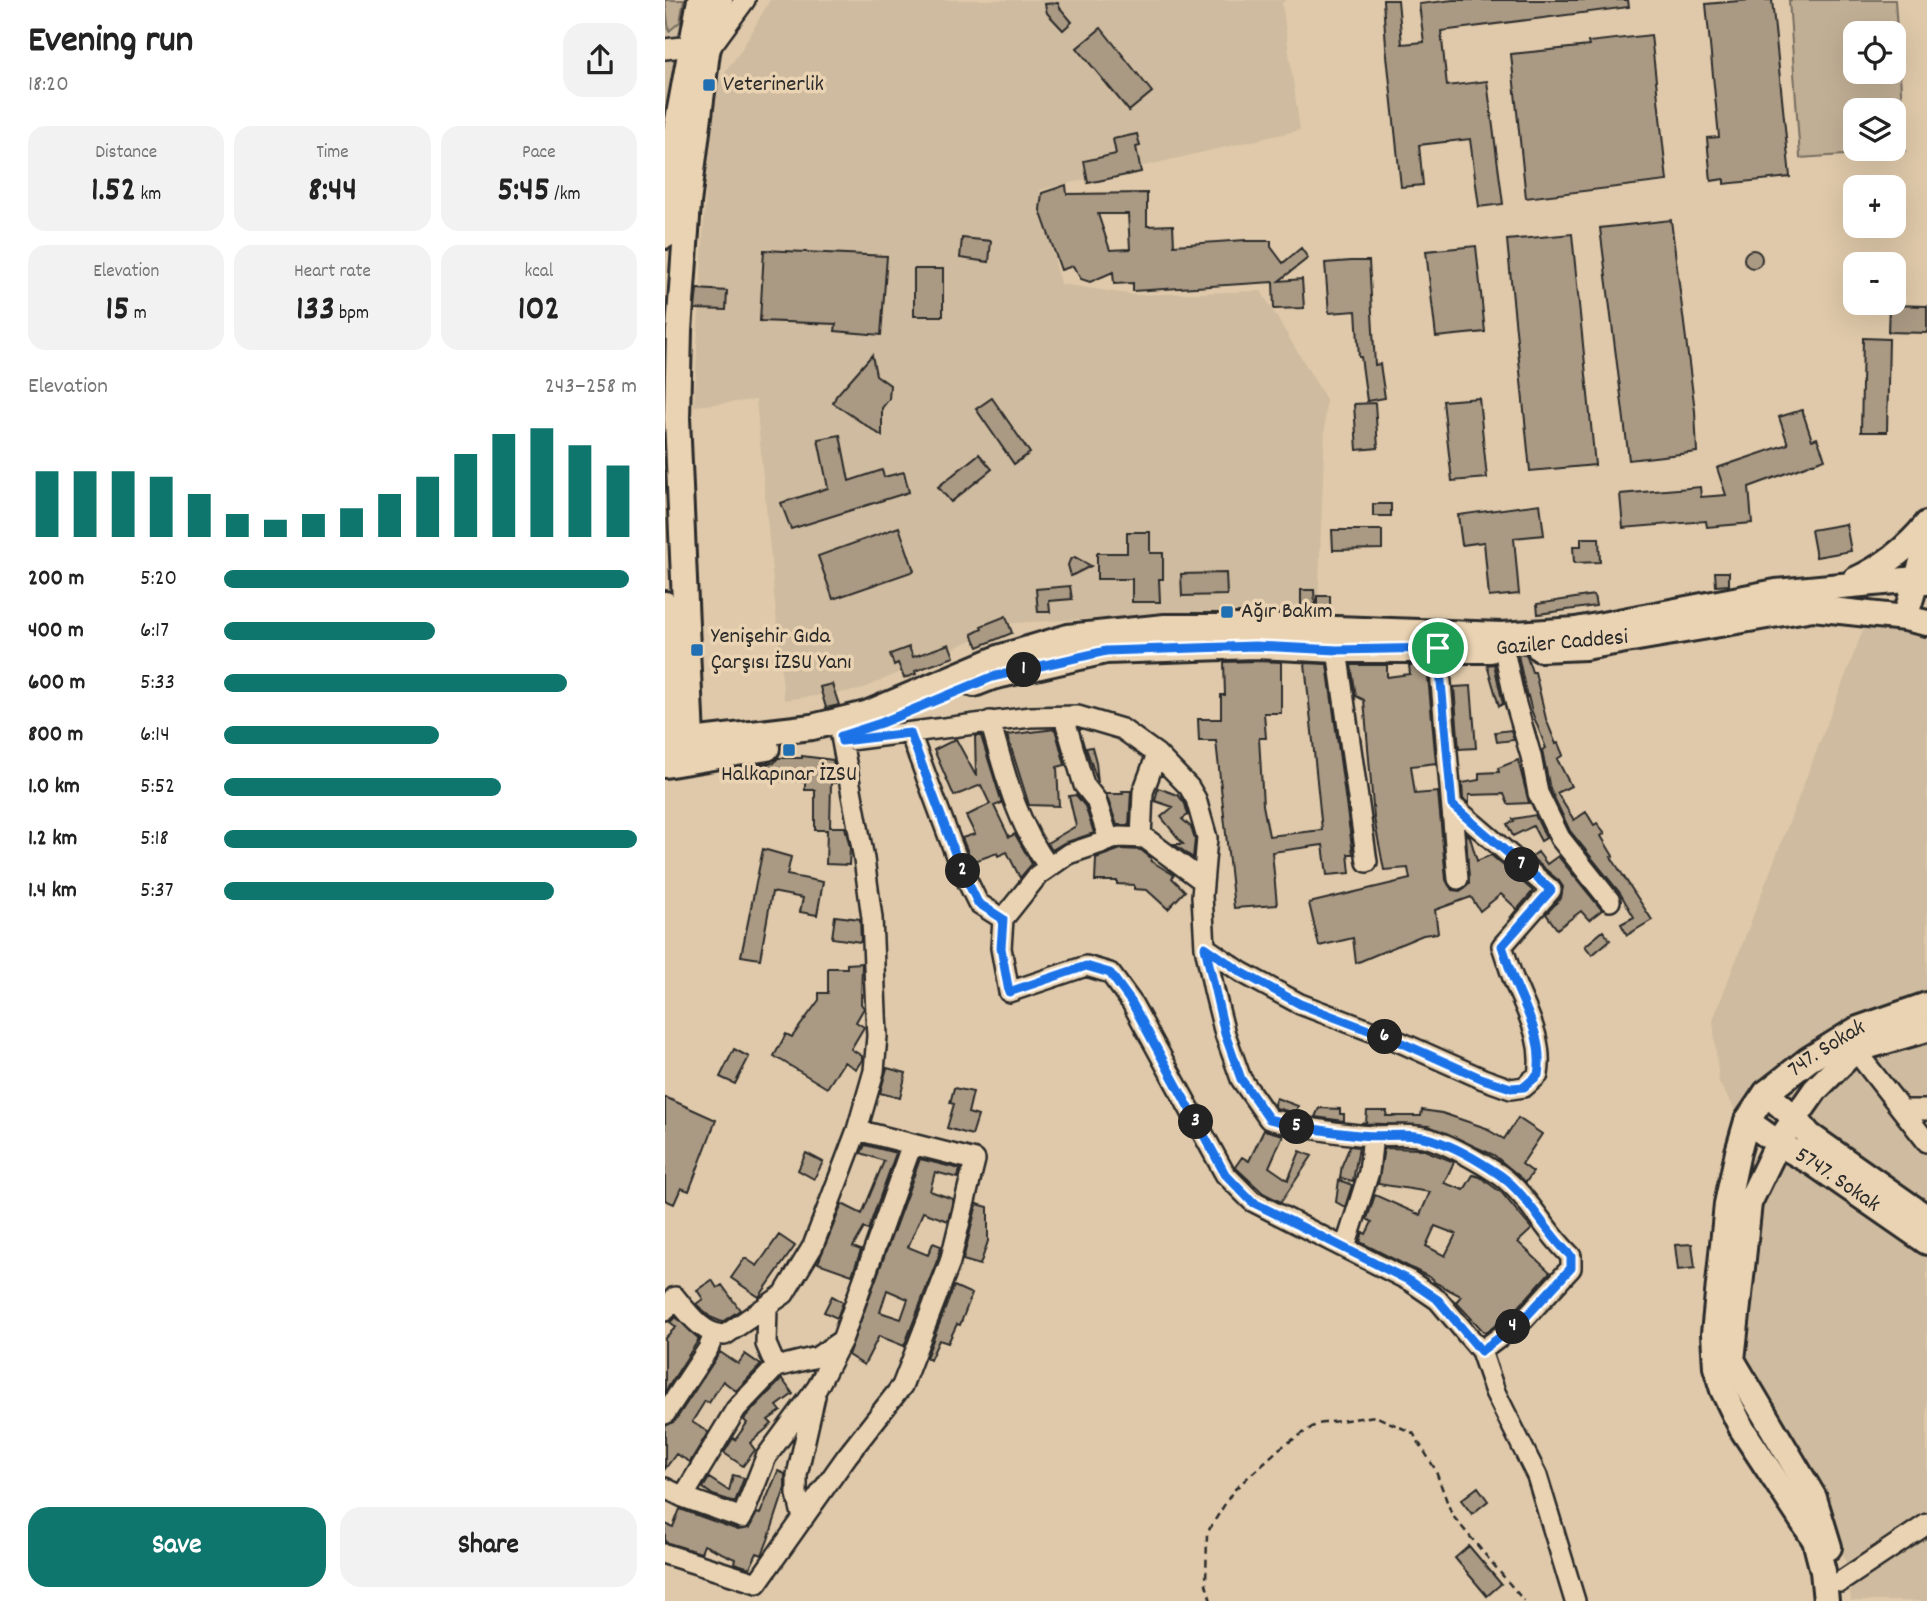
<!DOCTYPE html>
<meta charset="utf-8">
<style>
:root{--surface:#fff;--page:#f2f2f2;--text:#222;--muted:#767676;--accent:#0f766e}
body{margin:0;font-family:Dekko,sans-serif;background:var(--page);color:var(--text);height:100vh;display:flex;flex-direction:column;font-size:26px;white-space:nowrap}
*{box-sizing:border-box;margin:0}
p{font-size:23px;color:var(--muted)}
.icon{flex:none;width:38px;height:38px;fill:none;stroke:currentColor;stroke-width:2;stroke-linecap:round;stroke-linejoin:round}
.map{position:relative;flex:1;overflow:hidden}
.details{display:flex;flex-direction:column;background:var(--surface);width:665px}
.details>*{flex:none}
.buttons{position:absolute;left:1178px;top:21px;display:grid;gap:14px}
.buttons a{display:grid;place-items:center;width:63px;height:63px;border-radius:14px;background:var(--surface);box-shadow:0 7px 28px #0002;font-size:35px}
.pin{position:absolute;display:grid;place-items:center;width:60px;height:60px;color:#fff;margin:-30px;border:4px solid #fff;border-radius:50%;box-shadow:0 2px 7px #0007}
.km{position:absolute;width:35px;height:35px;margin:-18px;border-radius:50%;background:#222;color:#fff;font-size:19px;line-height:35px;text-align:center}
.round{display:grid;place-items:center;flex:none;width:74px;height:74px;border-radius:21px;background:var(--page)}
.head{display:flex;align-items:center;justify-content:space-between;height:119px;padding:0 28px}
h1{font-size:38px;font-weight:700;line-height:52px}
.figures{display:grid;grid-template-columns:repeat(3,1fr);gap:10px;height:119px;padding:7px 28px}
.figures div{display:grid;align-content:center;border-radius:18px;background:var(--page);text-align:center}
.figures b{font-size:35px;font-weight:700}
.figures small{font-size:19px;font-weight:400}
.figures p{font-size:19px}
.chart{height:196px;padding:14px 28px}
.chart p{display:flex;justify-content:space-between}
.chart svg{width:100%;height:126px;margin-top:7px;stroke:var(--accent);stroke-width:6}
.cta{display:flex;gap:14px;margin-top:auto;padding:14px 28px}
.cta a{flex:1;height:80px;border-radius:21px;background:var(--accent);color:#fff;font-size:28px;font-weight:700;line-height:80px;text-align:center}
.cta a+a{background:var(--page);color:var(--text)}
ul{padding:0 28px;list-style:none;font-size:23px}
li{display:grid;grid-template-columns:112px 84px 1fr;align-items:center;height:52px}
li i{height:18px;border-radius:9px;background:var(--accent)}
main{display:flex;flex:1;min-height:0}
.map>svg:first-child{display:block}
.built{fill:#cfbb9f}
.green{fill:#c1af95;stroke:#766d60;stroke-width:2;fill-rule:evenodd}
.building{fill:#aa9a84;stroke:#2b2b2b;stroke-width:2;fill-rule:evenodd}
.lines{fill:none;stroke-linecap:round;stroke-linejoin:round}
.minor-casing{stroke:#2b2b2b;stroke-width:24}
.major-casing{stroke:#2b2b2b;stroke-width:30}
.path{stroke:#2b2b2b;stroke-width:2.5;stroke-dasharray:7 5;stroke-linecap:butt}
.minor{stroke:#ead3b2;stroke-width:19}
.major{stroke:#ead3b2;stroke-width:24}
.route-casing{stroke:#fff;stroke-width:14}
.route{stroke:#1a73e8;stroke-width:9}
.poi-dot{fill:#1f6fb2;stroke:#ead3b2;stroke-width:2.5}
.labels{text-anchor:middle;dominant-baseline:central;stroke-width:7;stroke-linejoin:round;paint-order:stroke}
.poi-label{font-size:23px;fill:#2b2b2b;stroke:#ead3b2;text-anchor:start}
.street-label{font-size:23px;fill:#2b2b2b;stroke:#ead3b2}
</style>
<main>
<section class="details">
<div class="head"><div><h1>Evening run</h1><p>18:20</p></div><a class="round"><svg class="icon" aria-label="share" viewBox="0 0 24 24"><path d="M12 15V3M7 8l5-5 5 5M5 13v7h14v-7"/></svg></a></div>
<div class="figures">
<div><p>Distance</p><b>1.52<small> km</small></b></div>
<div><p>Time</p><b>8:44</b></div>
<div><p>Pace</p><b>5:45<small> /km</small></b></div>
</div>
<div class="figures">
<div><p>Elevation</p><b>15<small> m</small></b></div>
<div><p>Heart rate</p><b>133<small> bpm</small></b></div>
<div><p>kcal</p><b>102</b></div>
</div>
<div class="chart"><p><span>Elevation</span>243–258 m</p>
<svg viewBox="0 0 160 44" preserveAspectRatio="none"><path d="M5 44V21M15 44V21M25 44V21M35 44V23M45 44V29M55 44V36M65 44V38M75 44V36M85 44V34M95 44V29M105 44V23M115 44V15M125 44V8M135 44V6M145 44V12M155 44V19"/></svg>
</div>
<ul>
<li><b>200 m</b>5:20<i style="width:98%"></i></li>
<li><b>400 m</b>6:17<i style="width:51%"></i></li>
<li><b>600 m</b>5:33<i style="width:83%"></i></li>
<li><b>800 m</b>6:14<i style="width:52%"></i></li>
<li><b>1.0 km</b>5:52<i style="width:67%"></i></li>
<li><b>1.2 km</b>5:18<i style="width:100%"></i></li>
<li><b>1.4 km</b>5:37<i style="width:80%"></i></li>
</ul>
<div class="cta"><a>Save</a><a>Share</a></div>
</section>
<div class="map">
<svg width="1262" height="1601" viewBox="0 0 1262 1601">
<rect width="100%" height="100%" fill="#dfc9aa"/>
<filter id="ink" filterUnits="userSpaceOnUse"><feTurbulence type="fractalNoise" baseFrequency=".0143" numOctaves="2"/><feDisplacementMap in="SourceGraphic" scale="14" xChannelSelector="R" yChannelSelector="G"/><feConvolveMatrix kernelMatrix="1 2 1 2 8 2 1 2 1" color-interpolation-filters="sRGB"/></filter>
<g filter="url(#ink)">
<path class="built" d="M0,0H31L0,178Z
M105,0H622L617,3L635,130L375,190L395,284L470,295L596,291L661,399L653,607L345,623L195,690L119,700L91,400L29,406L46,90L75,52Z
M1203,617L1262,633V1601H1186L1181,1563L1155,1494L1080,1365L1090,1240L1107,1170L1054,1083L1048,1020Z"/>
<path class="green" d="M0,0H19L15,22L4,31Z
M1124,0H1230L1240,151L1135,158ZM1190,33H1228V72H1190ZM1190,110H1228V149H1190Z"/>
<path class="building" d="M718,0H733L737,44L759,42L754,4L788,0H963L964,7L776,31L782,86L822,81L838,204L814,207L805,139L754,145L758,185L736,187L721,46Z
M1085,0H1107L1125,177L1059,184V179L1046,181L1042,138L1054,137L1041,4Z
M393,3L395,8L407,22L398,30L382,13L380,4Z
M436,28L487,92L464,111L412,48Z
M986,35L1002,181L861,198L846,54L924,46L923,42Z
M472,134L475,146L471,147L476,172L423,183L419,161L451,154L448,139Z
M401,185L402,194L482,193V226L508,225L509,245L580,240V241H606V247L618,263L636,248L643,258L614,281L637,279L639,308L609,309L608,282L468,291V283L449,284L448,272L425,282L416,279L408,266L396,270L375,210L377,193ZM433,214H463L465,249L445,250Z
M1006,220L1030,411L1032,452L964,460L935,228Z
M907,234L930,465L865,471L842,240Z
M297,238L326,241L324,262L295,258Z
M811,246L820,332L771,337L761,251Z
M99,250L222,256L216,335L170,331L171,324L95,321Z
M1079 259a9 9 0 1 1 18 0a9 9 0 1 1-18 0Z
M686,261H704L710,365L715,364L720,398L702,401L696,357H694L691,311L664,313L660,263Z
M249,269H278V316H249Z
M32,289L62,291L61,310L30,309Z
M1224,305L1262,306V333L1223,332Z
M1198,338L1224,339L1222,432H1196Z
M207,355L211,375L225,385L224,399L217,408V436L168,403L171,396Z
M327,398L365,453L349,464L311,409Z
M814,398L822,478L787,481L778,401Z
M710,403L713,448L692,450L689,404Z
M1137,410L1147,440L1152,438L1160,459L1084,487L1087,523L1042,527L1041,521L958,528L955,494L1035,487L1036,497L1061,495L1052,468L1123,444L1114,417Z
M175,435L184,481L217,470L219,477L239,472L244,492L126,529L116,503L163,488L153,439Z
M314,454L327,469L286,502L273,487Z
M708,504H726V516H708Z
M875,504L879,535L849,538L854,594L824,597L819,542L797,545L793,515Z
M1181,524L1186,551L1151,557L1146,530Z
M234,527L249,571L168,599L153,556Z
M667,530H717V549L668,550Z
M462,532H485V553H498V579H494L495,602H467V579H432V553H462Z
M916,538H934L935,562L909,563L908,546H916Z
M410,557L426,566L406,576L403,565L405,560Z
M1050,572H1064V585L1051,586Z
M561,573L562,595L517,596L516,574Z
M405,586L407,599L384,601L385,612H373L371,589Z
M636,590H649L650,606H636Z
M929,595L931,606L873,614L872,604Z
M652,596H665V611H652Z
M341,616L347,633L313,647L307,634L317,629L316,626Z
M284,644L289,657L250,671L251,674L239,678L233,663L229,665L225,654L244,647L248,657Z
M861,654L867,672H870L881,719L891,744L893,743L898,755L892,759L906,786L892,793L909,820L921,812L929,825L932,823L940,833L936,836L948,856L946,857L987,920L962,935L956,924L969,917L955,893L905,831L885,789L877,750L881,748L867,712L863,696L862,697L853,655Z
M590,661L616,662V713H599L601,738H594L598,805L604,836L657,830L640,663L662,664L688,854H683L685,873L662,875L658,845L607,852L612,905L569,908L551,741H534L533,719H556V695H560L559,662Z
M829,664L838,704L834,706L822,665Z
M686,665H722V677L745,674L744,665H762L771,763L746,766L750,794L773,792L781,880L787,890L795,891L804,884L801,833L805,837L812,861L826,855L868,891L845,918L852,909L836,894L815,911L806,897L770,910L773,933L758,935L691,963L688,938L654,946L644,903L745,879L743,868L719,870L709,818L699,700L691,696Z
M167,684L174,705L161,708L155,687Z
M806,686L811,748L794,749L789,687Z
M390,729L400,765L392,767L394,806L364,805L342,735Z
M846,730L849,740L832,742L830,732Z
M310,736H316L337,803L329,806L344,837L350,834L367,864L355,878L342,852L333,856L332,853L307,862L297,838L310,834L301,816L325,804L316,785L289,796L269,750L291,739L311,776Z
M427,747L431,762L433,783L421,748Z
M137,756L168,760L170,783H166L165,827H180L185,848L184,865L161,864L162,830H150V790H140V781H109V777L66,778V769L109,763L113,758H137Z
M853,760L864,803L843,804L839,794L804,795V803L798,799L797,783L814,780V773L834,772L833,768Z
M493,788L513,795L520,804L523,815L517,819L526,827L530,839L528,858L509,844H518L496,817L508,807L490,801Z
M457,791H466L464,825H452L441,794H458Z
M411,795L420,806L429,833L399,843L387,850L382,843L411,826L404,796Z
M870,815L881,838L876,841L868,826L848,836L842,824L849,821L848,819Z
M98,849L126,857L122,875L158,882L152,915L135,912L138,898L107,892L95,959L76,956Z
M456,849L476,850L486,858V861L509,875L507,878L520,891L503,909L482,890L469,889V885L452,884V881H430L431,858Z
M873,852L882,864L893,856L937,910L924,920L916,911L892,929L881,914L896,898L898,887L894,881L866,857Z
M170,916L195,919L196,942L167,938Z
M938,931L945,940L927,955L920,946Z
M197,963L196,1004L199,1008L191,1022L199,1027L186,1049L197,1056V1060L191,1069L179,1062L162,1088L109,1056L121,1034L127,1037L154,1000V993H163V968H182V964Z
M69,1049L84,1057L70,1084L55,1077Z
M222,1068L241,1073L235,1098L215,1093Z
M289,1088L308,1092L303,1113L313,1116L307,1135L282,1128L289,1104L285,1103Z
M0,1097L51,1120L24,1191L16,1188L9,1204L0,1200Z
M611,1098L633,1106L630,1113L611,1108L609,1104Z
M654,1108L675,1109V1114H679V1121L650,1117Z
M757,1110L777,1113L824,1129L823,1130L839,1139L853,1118L877,1134L857,1164L868,1172L861,1182L829,1155L764,1126L696,1123L701,1122L702,1111H722L721,1116H756Z
M599,1130L618,1135L604,1167L623,1180L635,1151L647,1156L616,1202L598,1193L570,1167L577,1157L584,1161Z
M200,1145L231,1153L203,1230L199,1228L188,1247L196,1250L187,1275L153,1263L177,1204L197,1214L219,1161L196,1153Z
M685,1146L694,1147L688,1181L675,1178L677,1165Z
M719,1148L757,1149L789,1162L779,1183L799,1190L808,1175L815,1177L837,1193L867,1229L853,1242L885,1272L851,1310L820,1333L791,1302L796,1296L769,1282L768,1279L695,1242L698,1232L701,1234L707,1222L702,1219L710,1195L755,1215L765,1192L713,1184ZM770,1226L791,1234L780,1256L761,1246Z
M141,1153L158,1162L149,1179L133,1170Z
M255,1159L295,1169L293,1178L270,1172L265,1191L288,1199L283,1221L258,1212L243,1247L263,1255L268,1243L276,1246L273,1258L239,1346L214,1336L199,1365L183,1355ZM222,1290L243,1299L236,1319L215,1312Z
M674,1180L687,1185L680,1207L671,1202Z
M312,1204L323,1207V1241L315,1265L298,1260Z
M114,1235L130,1246L94,1297L66,1278L80,1258L92,1266Z
M1027,1244L1030,1268L1013,1270L1010,1245Z
M47,1280L52,1288L57,1285L75,1310L57,1322L45,1317L31,1304L38,1299L32,1290Z
M289,1286L307,1294L295,1325L292,1324L283,1343L274,1340L265,1360L261,1358Z
M167,1296L178,1302L172,1318L159,1312Z
M11,1317L34,1339L0,1392V1338L11,1327L5,1322Z
M55,1352L73,1364L80,1354L96,1365L71,1391L58,1381L44,1403L40,1401L27,1422L43,1432L25,1462L11,1454L0,1469V1426L10,1421Z
M117,1379L128,1394L112,1406L116,1411L103,1420L107,1424L85,1443L90,1450L78,1466L59,1453L68,1438L70,1440L82,1423L79,1420L81,1416Z
M113,1471L120,1474V1488L103,1540L97,1555L92,1553L85,1568L69,1563L70,1559L39,1545L36,1553L0,1542V1524L8,1527L15,1509L73,1530L84,1528L92,1513L95,1514Z
M68,1475L79,1478L70,1502L48,1495L38,1488L44,1478L64,1491Z
M813,1487L823,1501L807,1514L796,1500Z
M804,1546L836,1584L822,1596L790,1558Z"/>
<g class="lines">
<g class="minor-casing">
<path id="minor" d="M47,45L80,0
M0,49L26,46
M773,648L793,879
M672,650L702,862
M839,650L850,701L866,756L873,793L895,838L945,901
M399,717L419,785L431,800L444,840
M325,721C340,773 351,823 384,867
M245,733L294,864L313,903L338,919
M177,741L365,717L413,716L457,729L492,754L524,787L531,799L542,838L537,896L540,947L549,990L560,1034L576,1079L604,1119C633,1127 664,1132 694,1135C718,1138 746,1131 769,1140C789,1147 817,1163 835,1175C864,1196 880,1232 906,1256V1268L859,1319L816,1351
M476,838L478,792L492,754
M538,881L480,838L454,837L403,854L373,875L338,919L336,948L344,992L421,966L445,973L467,1003L560,1174L587,1201L745,1281L773,1300L816,1351L830,1392L872,1476L910,1601
M540,947L576,972L635,1004L735,1042L818,1079L846,1089L859,1087L873,1075C879,1039 861,1011 848,978C844,968 841,957 837,946L886,890L787,805
M1190,1050L1262,1142
M1237,1110H1262
M680,1248L704,1172L708,1135
M102,1307L101,1344L111,1367L152,1357L174,1342
M0,1311L10,1297C23,1313 38,1335 60,1335L119,1294L148,1246L192,1130L209,1071L212,1036L207,918L199,859L176,736
M0,1414L43,1349L49,1335
M0,1488L18,1497L77,1518L101,1457L152,1388L177,1340L247,1144
M18,1497L71,1409L111,1367
M138,1519L132,1494V1475L150,1396
M0,1554L92,1583L182,1456L237,1386L285,1262L310,1160L192,1130
M1175,1582L1262,1524"/>
</g>
<g class="major-casing">
<g id="major">
<path d="M0,236L11,131L35,0"/>
<path d="M1190,580C1218,567 1242,549 1262,524"/>
<path d="M0,604L6,743L10,759"/>
<path d="M1240,618L1262,545"/>
<path d="M875,649L920,647L1148,608L1240,618L1262,623"/>
<path d="M309,684L327,677L441,651L590,646L672,650H825"/>
<path d="M0,744L147,727L201,714L336,657L403,637L500,627H616L837,635L911,630L1111,592L1252,579L1262,582"/>
<path d="M30,755L26,740L12,418L14,331L23,203L42,52L55,0"/>
<path d="M0,765L102,748"/>
<path d="M1101,1093L1130,1118L1144,1135L1262,1218"/>
<path id="s1" d="M1082,1121L1113,1143L1148,1163L1262,1242"/>
<path d="M1164,1547L1149,1498L1067,1360L1084,1203L1113,1143L1150,1090L1190,1050L1262,1029"/>
<path id="s2" d="M1161,1601L1158,1571L1150,1540L1077,1429L1058,1390L1051,1367L1049,1334L1062,1204L1073,1152L1082,1121L1101,1093L1143,1060L1193,1029L1262,1005"/>
</g>
</g>
<path class="path" d="M546,1601L541,1584L542,1533L568,1491L615,1448L652,1424L710,1416L748,1433L770,1469L787,1515L859,1601"/>
<use href="#minor" class="minor"/>
<use href="#major" class="major"/>
</g>
</g>
<g class="lines" filter="url(#ink)">
<g class="route-casing">
<path id="route" d="M590,646L672,650L773,648L787,805L886,890L837,946C841,957 844,968 848,978C861,1011 879,1039 873,1075L859,1087L846,1088L818,1079L735,1042L635,1004L576,972L540,947L560,1034L576,1079L604,1119C633,1127 664,1132 694,1135C718,1138 745,1131 769,1140C791,1147 816,1162 835,1175C864,1196 880,1232 906,1256V1268L859,1319L816,1351L773,1300L745,1281L587,1202L560,1174L467,1003L445,973L421,966L344,992L336,948L338,919L313,903L294,864L245,733L177,741L176,736L216,723L327,677L441,651Z"/>
</g>
<use href="#route" class="route"/>
</g>
<g class="poi-dot">
<rect x="37" y="78" width="14" height="14" rx="3.5"/>
<rect x="555" y="605" width="14" height="14" rx="3.5"/>
<rect x="25" y="643" width="14" height="14" rx="3.5"/>
<rect x="117" y="743" width="14" height="14" rx="3.5"/>
</g>
<g class="labels">
<g class="poi-label">
<text x="58" y="85">Veterinerlik</text>
<text x="576" y="612">Ağır Bakım</text>
<text x="46" y="637">Yenişehir Gıda<tspan x="46" dy="26">Çarşısı İZSU Yanı</tspan></text>
<text x="124" y="775" text-anchor="middle">Halkapınar İZSU</text>
</g>
<g class="street-label">
<text transform="translate(897 644) rotate(-5)">Gaziler Caddesi</text>
<text stroke="none"><textPath href="#s2" startOffset="621">747. Sokak</textPath></text>
<text stroke="none"><textPath href="#s1" startOffset="108">5747. Sokak</textPath></text>
</g>
</g>
</svg>
<div class="buttons">
<a><svg class="icon" aria-label="locate" viewBox="0 0 24 24"><circle cx="12" cy="12" r="6"/><path d="M12 2v4M12 18v4M2 12h4M18 12h4"/></svg></a>
<a><svg class="icon" aria-label="layers" viewBox="0 0 24 24"><path d="M12 4l9 5-9 5-9-5zM3 14l9 5 9-5"/></svg></a>
<a>+</a>
<a>−</a>
</div>
<div class="pin" style="left:773px;top:648px;background:#1e9e55"><svg class="icon" aria-label="arrive" viewBox="0 0 24 24"><path d="M6 21V4h12l-3 4 3 4H6"/></svg></div>
<b class="km" style="left:359px;top:670px">1</b>
<b class="km" style="left:298px;top:871px">2</b>
<b class="km" style="left:531px;top:1122px">3</b>
<b class="km" style="left:848px;top:1327px">4</b>
<b class="km" style="left:632px;top:1127px">5</b>
<b class="km" style="left:720px;top:1037px">6</b>
<b class="km" style="left:857px;top:865px">7</b>
</div>
</main>
